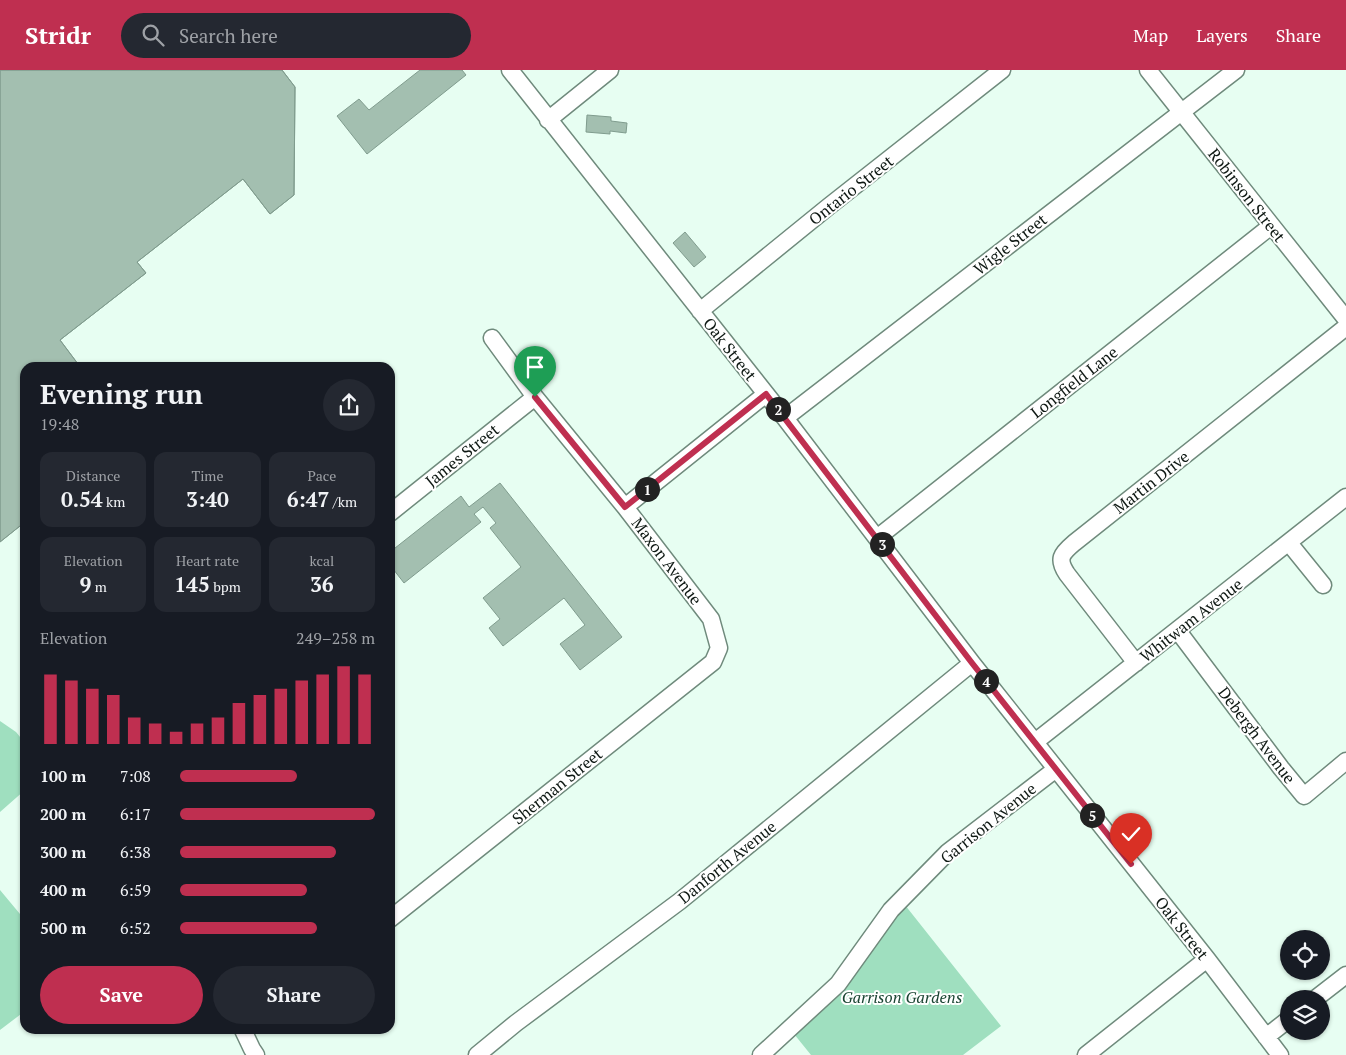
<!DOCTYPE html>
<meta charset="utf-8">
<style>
:root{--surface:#171b24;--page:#242831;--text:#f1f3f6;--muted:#9ea1a6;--accent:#bf2f50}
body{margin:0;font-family:"PT Serif",serif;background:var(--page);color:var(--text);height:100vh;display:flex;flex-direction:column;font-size:19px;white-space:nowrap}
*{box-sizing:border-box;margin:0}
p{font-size:16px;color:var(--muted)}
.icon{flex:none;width:28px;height:28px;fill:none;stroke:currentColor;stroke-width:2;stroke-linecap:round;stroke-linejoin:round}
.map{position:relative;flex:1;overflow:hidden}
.panel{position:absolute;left:20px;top:292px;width:375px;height:672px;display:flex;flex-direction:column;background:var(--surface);border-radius:15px;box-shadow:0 1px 4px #0004}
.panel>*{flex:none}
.buttons{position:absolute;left:1280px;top:860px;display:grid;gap:10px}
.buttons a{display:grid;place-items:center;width:50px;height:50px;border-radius:50%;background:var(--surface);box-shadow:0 1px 4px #0004;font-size:25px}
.pin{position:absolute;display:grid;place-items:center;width:42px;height:42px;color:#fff;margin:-51px -21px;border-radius:50% 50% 50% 0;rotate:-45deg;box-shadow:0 0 5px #0007}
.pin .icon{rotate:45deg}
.km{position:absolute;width:25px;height:25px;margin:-12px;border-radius:50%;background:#222;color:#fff;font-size:14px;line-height:25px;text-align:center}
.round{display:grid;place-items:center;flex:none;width:52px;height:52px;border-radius:26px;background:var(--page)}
.headline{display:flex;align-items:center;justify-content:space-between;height:85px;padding:0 20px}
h1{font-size:28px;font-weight:600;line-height:38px}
.metrics{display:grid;grid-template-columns:repeat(3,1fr);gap:8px;height:85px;padding:5px 20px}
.metrics div{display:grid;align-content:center;border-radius:12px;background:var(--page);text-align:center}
.metrics b{font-size:21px;font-weight:600}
.metrics small{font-size:14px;font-weight:400}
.metrics p{font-size:14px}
.chart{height:140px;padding:10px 20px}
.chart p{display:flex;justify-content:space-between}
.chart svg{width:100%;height:90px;margin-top:5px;stroke:var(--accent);stroke-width:6}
.primary-button{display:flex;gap:10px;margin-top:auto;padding:10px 20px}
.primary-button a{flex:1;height:58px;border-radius:30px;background:var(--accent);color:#fff;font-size:20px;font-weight:600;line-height:58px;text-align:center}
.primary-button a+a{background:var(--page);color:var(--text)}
ul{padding:0 20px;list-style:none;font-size:16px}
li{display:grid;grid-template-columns:80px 60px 1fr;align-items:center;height:38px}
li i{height:12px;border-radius:6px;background:var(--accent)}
header{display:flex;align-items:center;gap:30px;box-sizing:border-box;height:70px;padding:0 25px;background:var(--accent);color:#fff}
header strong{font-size:24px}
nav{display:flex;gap:28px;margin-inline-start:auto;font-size:18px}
.search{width:350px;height:45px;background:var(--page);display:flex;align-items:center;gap:12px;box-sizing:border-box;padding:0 18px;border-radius:28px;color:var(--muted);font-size:19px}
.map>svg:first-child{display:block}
.green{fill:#9fdfbf}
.building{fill:#a3bfb0;stroke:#809c8e}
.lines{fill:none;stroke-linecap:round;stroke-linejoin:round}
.minor-casing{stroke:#6f8a7c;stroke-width:19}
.minor{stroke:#fff;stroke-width:16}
.route-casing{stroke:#fff;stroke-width:10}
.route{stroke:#bf2f50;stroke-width:6}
.labels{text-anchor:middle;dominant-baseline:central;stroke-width:4;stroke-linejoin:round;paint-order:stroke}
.street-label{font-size:16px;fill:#0e1813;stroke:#fff}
.park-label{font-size:16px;font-style:italic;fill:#1a4432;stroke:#fff}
</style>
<header>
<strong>Stridr</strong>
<div class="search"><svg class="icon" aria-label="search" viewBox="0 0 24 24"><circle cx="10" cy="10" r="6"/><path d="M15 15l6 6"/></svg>Search here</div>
<nav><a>Map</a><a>Layers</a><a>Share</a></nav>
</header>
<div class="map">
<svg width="1346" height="985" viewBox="0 0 1346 985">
<rect width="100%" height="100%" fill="#e7fef2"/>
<path class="green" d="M0,651L16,662L25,673V720L0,742Z
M0,820L25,850V941L0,960Z
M901,830L1001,956L963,985H811L790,959Z"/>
<path class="building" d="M0,0H282L295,17L294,125L270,144L243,109L137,192L146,203L60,270L81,298H25V452L0,472Z
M0,0H282L295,17L294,125L270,144L243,109L137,192L146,203L60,270L81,298H25V452L0,472Z
M420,0H462L466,5L367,84L337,46L359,29L369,40Z
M587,45L611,47V51L627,53L626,63L610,61V64L586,62Z
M685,162L706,187L694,197L673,173Z
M500,413L622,567L580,600L560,574L585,555L564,528L503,576L489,558L500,549L483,528L521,497L490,458L496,453L483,437L474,444L481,452L404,513L390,495V482L461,426L469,437Z"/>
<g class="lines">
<g class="minor-casing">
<path id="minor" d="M510,0L785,348L972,593L1207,889L1280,985
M1148,0L1346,249
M548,50L610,0
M700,241L828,137L1002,0
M785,348L1236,0
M625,437L766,324
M390,443L535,327
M877,468L1271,156
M1289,473L1323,515
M1178,561L1281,698L1304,726L1346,691
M1136,593L1067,504C1057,489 1061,484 1074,473L1346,257
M1035,672L1346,427
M390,849L713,592L719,578L711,549L625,437L535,327L492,268
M1315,929L1346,905
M243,960L252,979L256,985
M1266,967L1289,949
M477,985L516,953L680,831L972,593
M761,985L838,914L891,840L948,782L1056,699
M1086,985L1207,889"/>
</g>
<use href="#minor" class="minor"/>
</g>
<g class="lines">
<g class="route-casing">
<path id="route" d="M535,327L625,437L766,324L972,593L1131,794"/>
</g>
<use href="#route" class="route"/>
</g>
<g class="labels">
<g class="street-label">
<text transform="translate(851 120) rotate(-38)">Ontario Street</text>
<text transform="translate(1247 125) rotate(52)">Robinson Street</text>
<text transform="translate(1010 174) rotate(-38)">Wigle Street</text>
<text transform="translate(730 279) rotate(52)">Oak Street</text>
<text transform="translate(1074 312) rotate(-38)">Longfield Lane</text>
<text transform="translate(462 385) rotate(-39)">James Street</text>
<text transform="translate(1151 412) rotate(-38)">Martin Drive</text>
<text transform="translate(667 491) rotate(53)">Maxon Avenue</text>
<text transform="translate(1191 550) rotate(-38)">Whitwam Avenue</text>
<text transform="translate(1257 665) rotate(53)">Debergh Avenue</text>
<text transform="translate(557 716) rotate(-39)">Sherman Street</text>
<text transform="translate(988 753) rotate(-39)">Garrison Avenue</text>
<text transform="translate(727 792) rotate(-39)">Danforth Avenue</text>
<text transform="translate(1182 858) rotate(52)">Oak Street</text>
</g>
<g class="park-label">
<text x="902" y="927">Garrison Gardens</text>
</g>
</g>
</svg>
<div class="buttons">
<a><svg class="icon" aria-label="locate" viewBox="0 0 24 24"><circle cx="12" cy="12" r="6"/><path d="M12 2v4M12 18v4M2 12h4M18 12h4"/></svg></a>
<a><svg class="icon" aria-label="layers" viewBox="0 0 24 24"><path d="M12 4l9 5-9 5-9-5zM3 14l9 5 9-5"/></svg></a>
</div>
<div class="pin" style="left:535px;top:327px;background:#1e9e55"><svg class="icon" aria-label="arrive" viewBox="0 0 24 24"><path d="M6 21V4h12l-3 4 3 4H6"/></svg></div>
<div class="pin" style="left:1131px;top:794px;background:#d93025"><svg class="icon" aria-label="check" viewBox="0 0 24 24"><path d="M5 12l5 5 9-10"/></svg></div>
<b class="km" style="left:647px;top:419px">1</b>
<b class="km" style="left:778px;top:339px">2</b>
<b class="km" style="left:882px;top:474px">3</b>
<b class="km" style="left:986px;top:611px">4</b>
<b class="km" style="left:1092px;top:745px">5</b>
<section class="panel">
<div class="headline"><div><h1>Evening run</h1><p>19:48</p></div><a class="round"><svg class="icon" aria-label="share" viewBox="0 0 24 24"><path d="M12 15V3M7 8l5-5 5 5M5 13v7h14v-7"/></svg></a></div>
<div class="metrics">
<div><p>Distance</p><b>0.54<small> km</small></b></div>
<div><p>Time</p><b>3:40</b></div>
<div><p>Pace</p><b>6:47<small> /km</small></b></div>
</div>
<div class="metrics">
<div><p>Elevation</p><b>9<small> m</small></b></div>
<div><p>Heart rate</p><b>145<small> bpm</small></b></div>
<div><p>kcal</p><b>36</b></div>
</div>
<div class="chart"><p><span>Elevation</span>249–258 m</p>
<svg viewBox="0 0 160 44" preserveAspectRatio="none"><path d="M5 44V10M15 44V13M25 44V17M35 44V20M45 44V31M55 44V34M65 44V38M75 44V34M85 44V31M95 44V24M105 44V20M115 44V17M125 44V13M135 44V10M145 44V6M155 44V10"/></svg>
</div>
<ul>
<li><b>100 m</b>7:08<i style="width:60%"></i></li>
<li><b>200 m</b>6:17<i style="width:100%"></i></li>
<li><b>300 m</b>6:38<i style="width:80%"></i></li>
<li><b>400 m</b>6:59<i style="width:65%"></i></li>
<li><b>500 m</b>6:52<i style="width:70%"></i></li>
</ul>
<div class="primary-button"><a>Save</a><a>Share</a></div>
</section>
</div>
